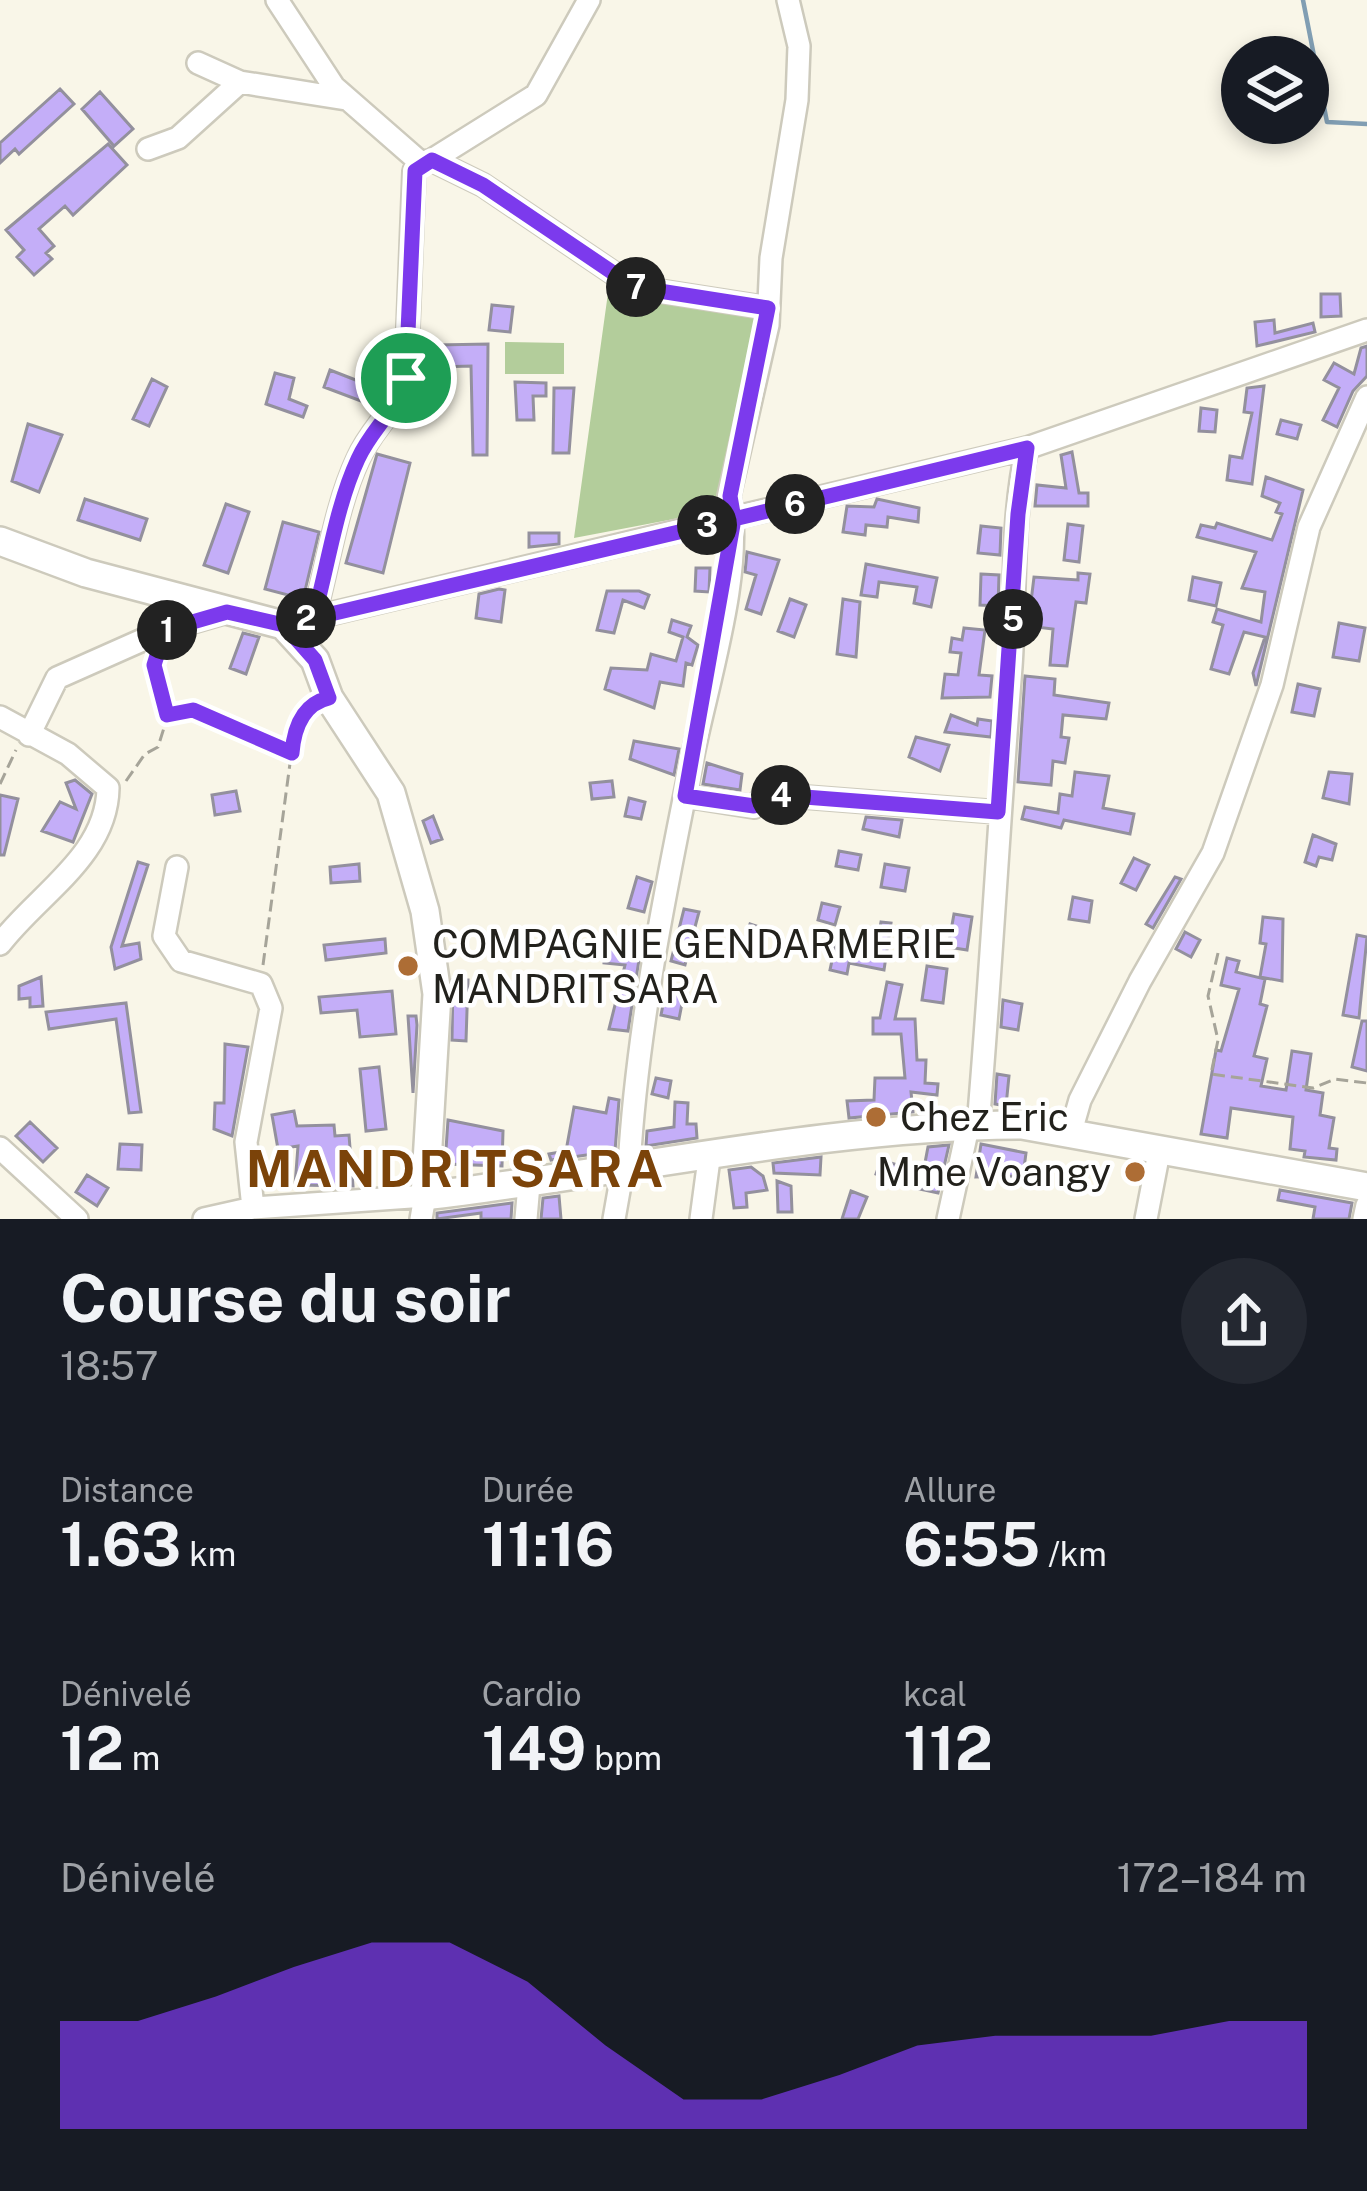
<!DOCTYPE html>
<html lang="fr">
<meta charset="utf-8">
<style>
:root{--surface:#171b24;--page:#242831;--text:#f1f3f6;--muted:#9ea1a6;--accent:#7c3aed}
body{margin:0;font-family:"Public Sans",sans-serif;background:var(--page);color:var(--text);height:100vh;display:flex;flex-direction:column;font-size:45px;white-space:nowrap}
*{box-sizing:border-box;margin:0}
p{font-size:39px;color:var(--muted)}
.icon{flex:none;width:66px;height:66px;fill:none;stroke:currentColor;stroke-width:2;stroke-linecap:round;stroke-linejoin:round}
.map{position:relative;height:1219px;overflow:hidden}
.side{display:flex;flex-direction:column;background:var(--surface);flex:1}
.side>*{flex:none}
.fabs{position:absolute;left:1221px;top:36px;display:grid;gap:24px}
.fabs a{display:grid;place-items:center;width:108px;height:108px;border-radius:50%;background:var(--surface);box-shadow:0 6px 18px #0003;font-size:60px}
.pin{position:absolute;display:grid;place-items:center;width:102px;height:102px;color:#fff;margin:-51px;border:6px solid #fff;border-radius:50%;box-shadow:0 3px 12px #0007}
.km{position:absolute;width:60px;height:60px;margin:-30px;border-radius:50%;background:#222;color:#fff;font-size:33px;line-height:60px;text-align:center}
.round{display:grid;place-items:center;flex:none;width:126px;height:126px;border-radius:63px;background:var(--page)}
.overview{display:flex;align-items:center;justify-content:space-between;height:204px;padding:0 60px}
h1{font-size:66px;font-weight:700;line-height:90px}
.metrics{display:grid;grid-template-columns:repeat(3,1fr);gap:18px;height:204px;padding:12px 60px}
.metrics div{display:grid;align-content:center}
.metrics b{font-size:60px;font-weight:700}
.metrics small{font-size:33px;font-weight:400}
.metrics p{font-size:33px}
.chart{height:336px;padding:24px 60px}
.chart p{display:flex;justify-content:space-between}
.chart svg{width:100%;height:216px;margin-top:12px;fill:var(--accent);opacity:.7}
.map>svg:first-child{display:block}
.green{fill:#b3cd9b}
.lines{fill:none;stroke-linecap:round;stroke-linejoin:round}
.stream{stroke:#819eb3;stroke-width:4.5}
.building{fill:#c4aef8;stroke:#93909d;stroke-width:3}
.minor-casing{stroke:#cdcabc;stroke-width:26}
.major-casing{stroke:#cdcabc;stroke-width:32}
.path{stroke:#a6a499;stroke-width:3;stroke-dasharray:12 6;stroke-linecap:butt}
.minor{stroke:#fff;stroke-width:21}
.major{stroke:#fff;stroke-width:27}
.route-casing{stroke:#fff;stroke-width:24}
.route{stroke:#7c3aed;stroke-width:15}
.poi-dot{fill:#ad6d35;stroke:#fff;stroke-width:4.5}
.labels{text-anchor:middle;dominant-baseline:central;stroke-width:9;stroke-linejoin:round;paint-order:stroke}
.poi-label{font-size:39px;fill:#22211c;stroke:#fff;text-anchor:start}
.district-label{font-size:51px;font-weight:bold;letter-spacing:3px;fill:#7b4309;stroke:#fff}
</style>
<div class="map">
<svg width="1367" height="1219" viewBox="0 0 1367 1219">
<rect width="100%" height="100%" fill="#f9f6e8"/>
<path class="green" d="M608,293L756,313L716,511L574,538Z
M505,342L564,343V374H505Z"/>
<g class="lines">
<path class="stream" d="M1303,0L1327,122L1367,124"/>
</g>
<path class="building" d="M60,89L74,104L19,154L15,149L0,163V143Z
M100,92L133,129L114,146L82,109Z
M108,144L127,165L73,215L65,206L39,229L54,246L46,253L52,259L34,275L17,257L24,250L6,230Z
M1321,294H1340L1341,316L1321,317Z
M492,305L513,307L510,332L489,330Z
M1274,320L1275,333L1313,323L1315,332L1257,346L1255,322Z
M488,344L487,455H473L471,366L437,367V345Z
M1367,346V376L1353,391L1337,427L1323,420L1339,388L1324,380L1334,363L1354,374L1361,348Z
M330,370L384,391L374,406L324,387Z
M275,373L294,378L289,399L307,406L303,417L266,404Z
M152,379L167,387L149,426L133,419Z
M515,382L546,383V396H533L534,420H517Z
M1264,386L1252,484L1227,480L1230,456L1242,458L1252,413L1244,412L1247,388Z
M554,388H574L569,453H553Z
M1201,408L1217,410L1215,432L1199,431Z
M1281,420L1301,425L1297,439L1277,434Z
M28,424L62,435L39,492L12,481Z
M1072,452L1079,493H1088V506H1035L1037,485L1066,488L1061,455Z
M377,454L410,463L383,573L346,563Z
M1266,477L1303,490L1256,686L1253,673L1265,637L1244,632L1229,674L1211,669L1223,625L1213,622L1217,609L1261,622L1265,592L1242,588L1256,552L1197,537L1201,525L1215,528L1217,523L1272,540L1282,514L1276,512L1280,503L1262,496Z
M85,499L147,519L140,540L78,520Z
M877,499L919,508L918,522L888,517L887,527L866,525L865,535L843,532L847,506L874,507Z
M226,504L249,512L228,573L204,565Z
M283,522L319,532L303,599L265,589Z
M1068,524L1083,526L1079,562L1064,560Z
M981,526L1001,528L1000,555L978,553Z
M529,533H559V544L529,547Z
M747,552L779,560L761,614L746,609L756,575L745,572Z
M866,564L937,578L931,607L914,603L917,587L879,582L877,597L861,595Z
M696,568H710L709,592L695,591Z
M1078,573L1090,574L1086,603L1076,602L1067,666L1050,665L1053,629L1028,626L1034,577L1078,580Z
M981,574L999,575L998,606L980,605Z
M1193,577L1221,583L1216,606L1189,600Z
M499,589L505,590L501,622L476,618L479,594Z
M607,591H639L649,595L644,608L623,600L614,633L597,630Z
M790,599L806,605L794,637L778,631Z
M843,599L860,602L856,657L837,654Z
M672,620L691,626L687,637L698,645L692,665L686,663L683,686L660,682L654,708L605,689L611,668L647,670L651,654L676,661L683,637L669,632Z
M1339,623L1365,628L1359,661L1333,657Z
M964,628L985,630L979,675L992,676L990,697L942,698L945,674L958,675L961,653L950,652L952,638L962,640Z
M243,633L259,637L246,674L230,668Z
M1025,676L1055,679L1054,695L1109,703L1106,719L1063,715L1061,737L1069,738L1065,763L1053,761L1051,785L1018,782Z
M1298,684L1320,689L1314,716L1292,712Z
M951,715L977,725L978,719L992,721L991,737L945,732Z
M916,737L949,745L940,771L909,757Z
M634,741L679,749L674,775L630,759Z
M707,763L742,774L740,790L703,784Z
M1075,772L1109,776L1103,808L1134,814L1130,834L1064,820L1061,828L1022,819L1025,807L1058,813L1060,794L1072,796Z
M1329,772L1352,774L1349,804L1323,798Z
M75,780L92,794L73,842L42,831L60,802L76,809L66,783Z
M612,781L614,797L592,799L590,783Z
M236,791L240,811L215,815L212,795Z
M0,795L18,799L4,855H0Z
M629,798L645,802L641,819L625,816Z
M433,816L442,839L431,843L423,821Z
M866,817L902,820L899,837L863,829Z
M1313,835L1336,844L1332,860L1319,857L1316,866L1305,862Z
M839,851L861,855L858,870L836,866Z
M1134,858L1149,865L1136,890L1121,883Z
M138,862L148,865L122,946L139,943L141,959L115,969L111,947Z
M359,864L360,881L331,883L330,867Z
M885,864L909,868L905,891L881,887Z
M637,877L652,882L644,912L628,908Z
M1175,877L1181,879L1153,928L1146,924Z
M1073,897L1092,901L1089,922L1069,919Z
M822,903L840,907L835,925L818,920Z
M684,909L699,912L685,965L671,961Z
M954,914L972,917L967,950L948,947Z
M1263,917L1283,919L1282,981L1260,977L1266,944L1260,943Z
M881,922L891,923L884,970L849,963L847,974L830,970L837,937L876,949Z
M750,924L765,929L759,947L744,942Z
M1185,932L1200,940L1191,957L1176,949Z
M1357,935L1367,937L1359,1018L1343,1015Z
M385,939L386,953L326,960L324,945Z
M605,947H641L628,1031L609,1029L625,965L604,963Z
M1227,958L1239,961L1236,972L1265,979L1260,1004L1267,1006L1254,1056L1267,1059L1261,1086L1286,1090L1292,1051L1311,1054L1306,1090L1323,1093L1320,1115L1334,1118L1329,1148L1337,1149L1336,1160L1304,1157L1305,1151L1290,1149L1293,1117L1231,1108L1227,1138L1201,1134L1216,1050L1221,1051L1239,989L1221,985Z
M927,966L947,969L943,1003L922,1000Z
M41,977L43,1006L30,1007V998L19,999V986Z
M453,980H468L466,1041L452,1040Z
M887,982L902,985L895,1019H915L917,1060H926L925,1083L938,1084L937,1095L911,1092L913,1112L849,1118L847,1101L874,1100L875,1078H905L901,1034H873V1018H880Z
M667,984L685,988L679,1019L661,1015Z
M392,991L396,1034L360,1037L357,1010L321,1013L319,997Z
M1003,1000L1022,1004L1018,1030L1001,1027Z
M126,1003L141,1112L129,1113L116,1019L49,1029L46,1012Z
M408,1016H416L417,1025L413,1093Z
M1362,1021H1367V1071L1352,1067Z
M225,1044L248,1047L232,1136L214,1129L215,1103H224Z
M379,1067L386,1129L366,1131L360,1069Z
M997,1074L1009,1076L1006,1106L995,1104Z
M656,1078L671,1081L668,1098L652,1094Z
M609,1098L619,1100L615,1151L551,1160L549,1154L566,1151L574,1107L606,1113Z
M675,1102L688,1103L687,1124H696L697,1138L646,1146L647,1131L674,1127Z
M294,1111L297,1126L334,1125L335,1136L349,1135L353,1186L295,1185L298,1146L278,1149L272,1115Z
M448,1120L503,1131L502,1166L445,1164Z
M30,1122L57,1148L43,1162L16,1136Z
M120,1144L142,1145L141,1170L118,1169Z
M981,1144L1026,1153L1023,1176L976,1177Z
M949,1145L938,1193L920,1189L928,1147Z
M821,1157L820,1175L774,1173L773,1163Z
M881,1160L904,1167L899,1182L876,1174Z
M751,1167L763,1176L767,1190L746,1193L747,1207L734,1208L729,1170Z
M87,1175L108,1188L97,1206L76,1192Z
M777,1181L791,1186L792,1212H778Z
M1280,1190L1352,1203L1349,1219H1313L1315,1207L1278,1200Z
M851,1191L867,1197L858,1219H842Z
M559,1196L561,1219H541L543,1198Z
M512,1203L511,1219H481V1213L437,1219V1213Z"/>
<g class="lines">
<g class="minor-casing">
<path id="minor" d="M277,0L334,87L421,163L414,171L406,378C396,412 372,427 358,459C336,506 328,566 314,616
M198,63L240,82L346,99
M148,149L178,138L240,82
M432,160L536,95L589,0
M421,163L432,160L483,185L634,287L768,308
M283,625L1027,448L1367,330
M0,717L68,754L108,788C107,856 38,894 0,944
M29,735L57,678L165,630L227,612
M685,796L754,807L766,794L998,812
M177,867L164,936L181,961L261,984L271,1008L246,1142L253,1208
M978,1126C991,973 999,820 1011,667C1016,594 1011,519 1027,448
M1070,1135L1080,1100L1140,981L1213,853L1272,685L1309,527L1367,397
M0,1148L77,1219
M629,1167C637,1028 666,887 694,750C709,677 744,568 729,496L768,325L771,258L797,100L799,46L788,0
M204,1219L253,1208L425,1196L421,1219
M526,1219L529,1184
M614,1219L623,1168
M701,1219L709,1159
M948,1219L968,1127
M1146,1219L1159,1152
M1364,1219L1367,1205"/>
</g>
<g class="major-casing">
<path id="major" d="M0,541L86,573L283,625L315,660L329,698L391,793L425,911L437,994L425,1196C621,1173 825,1126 1022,1125L1367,1187"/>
</g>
<path class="path" d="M168,715L193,710L291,752
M126,781L145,754L158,747L168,715L156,651
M0,784L16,750
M1218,953L1208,996L1218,1040L1211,1074L1313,1088L1335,1079L1367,1083
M263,965L295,726L312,708"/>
<use href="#minor" class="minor"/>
<use href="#major" class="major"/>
</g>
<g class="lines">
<g class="route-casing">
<path id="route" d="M406,378C396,412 372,428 358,459C336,506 328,566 314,616L284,625L227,612L165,630L154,665L167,715L193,710L292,753C294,729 302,704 329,698L315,660L284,625L734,519L685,796L754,806L766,794L998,812L1018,514L1027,448L734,519L730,496L768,308L634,287L483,185L432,160L415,171L406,378"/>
</g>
<use href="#route" class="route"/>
</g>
<g class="poi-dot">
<circle cx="408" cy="966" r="12"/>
<circle cx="876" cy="1117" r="12"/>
<circle cx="1135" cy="1172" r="12"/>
</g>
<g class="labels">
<g class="poi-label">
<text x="432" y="944">COMPAGNIE GENDARMERIE<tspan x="432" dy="45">MANDRITSARA</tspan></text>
<text x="900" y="1117">Chez Eric</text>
<text x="1111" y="1172" text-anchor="end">Mme Voangy</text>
</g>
<g class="district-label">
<text x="456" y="1168">MANDRITSARA</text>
</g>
</g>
</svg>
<div class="fabs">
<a><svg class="icon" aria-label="layers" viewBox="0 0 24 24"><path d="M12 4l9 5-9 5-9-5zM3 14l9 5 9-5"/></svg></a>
</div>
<div class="pin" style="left:406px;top:378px;background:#1e9e55"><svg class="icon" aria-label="arrive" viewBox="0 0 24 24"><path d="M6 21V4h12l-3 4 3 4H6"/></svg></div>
<b class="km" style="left:167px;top:630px">1</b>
<b class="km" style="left:306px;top:618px">2</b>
<b class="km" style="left:707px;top:525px">3</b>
<b class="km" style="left:781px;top:795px">4</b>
<b class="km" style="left:1013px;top:619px">5</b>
<b class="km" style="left:795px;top:504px">6</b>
<b class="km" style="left:636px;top:287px">7</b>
</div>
<section class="side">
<div class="overview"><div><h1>Course du soir</h1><p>18:57</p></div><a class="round"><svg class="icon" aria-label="share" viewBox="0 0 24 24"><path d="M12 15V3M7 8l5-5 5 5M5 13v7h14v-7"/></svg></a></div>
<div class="metrics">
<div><p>Distance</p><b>1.63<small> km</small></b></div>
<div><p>Durée</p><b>11:16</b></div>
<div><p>Allure</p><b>6:55<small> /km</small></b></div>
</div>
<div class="metrics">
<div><p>Dénivelé</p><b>12<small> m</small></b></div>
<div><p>Cardio</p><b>149<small> bpm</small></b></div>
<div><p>kcal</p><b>112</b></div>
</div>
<div class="chart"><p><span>Dénivelé</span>172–184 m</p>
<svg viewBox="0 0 160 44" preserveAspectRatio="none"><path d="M0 44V22L10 22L20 17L30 11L40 6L50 6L60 14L70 27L80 38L90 38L100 33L110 27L120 25L130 25L140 25L150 22L160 22V44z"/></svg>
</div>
</section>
